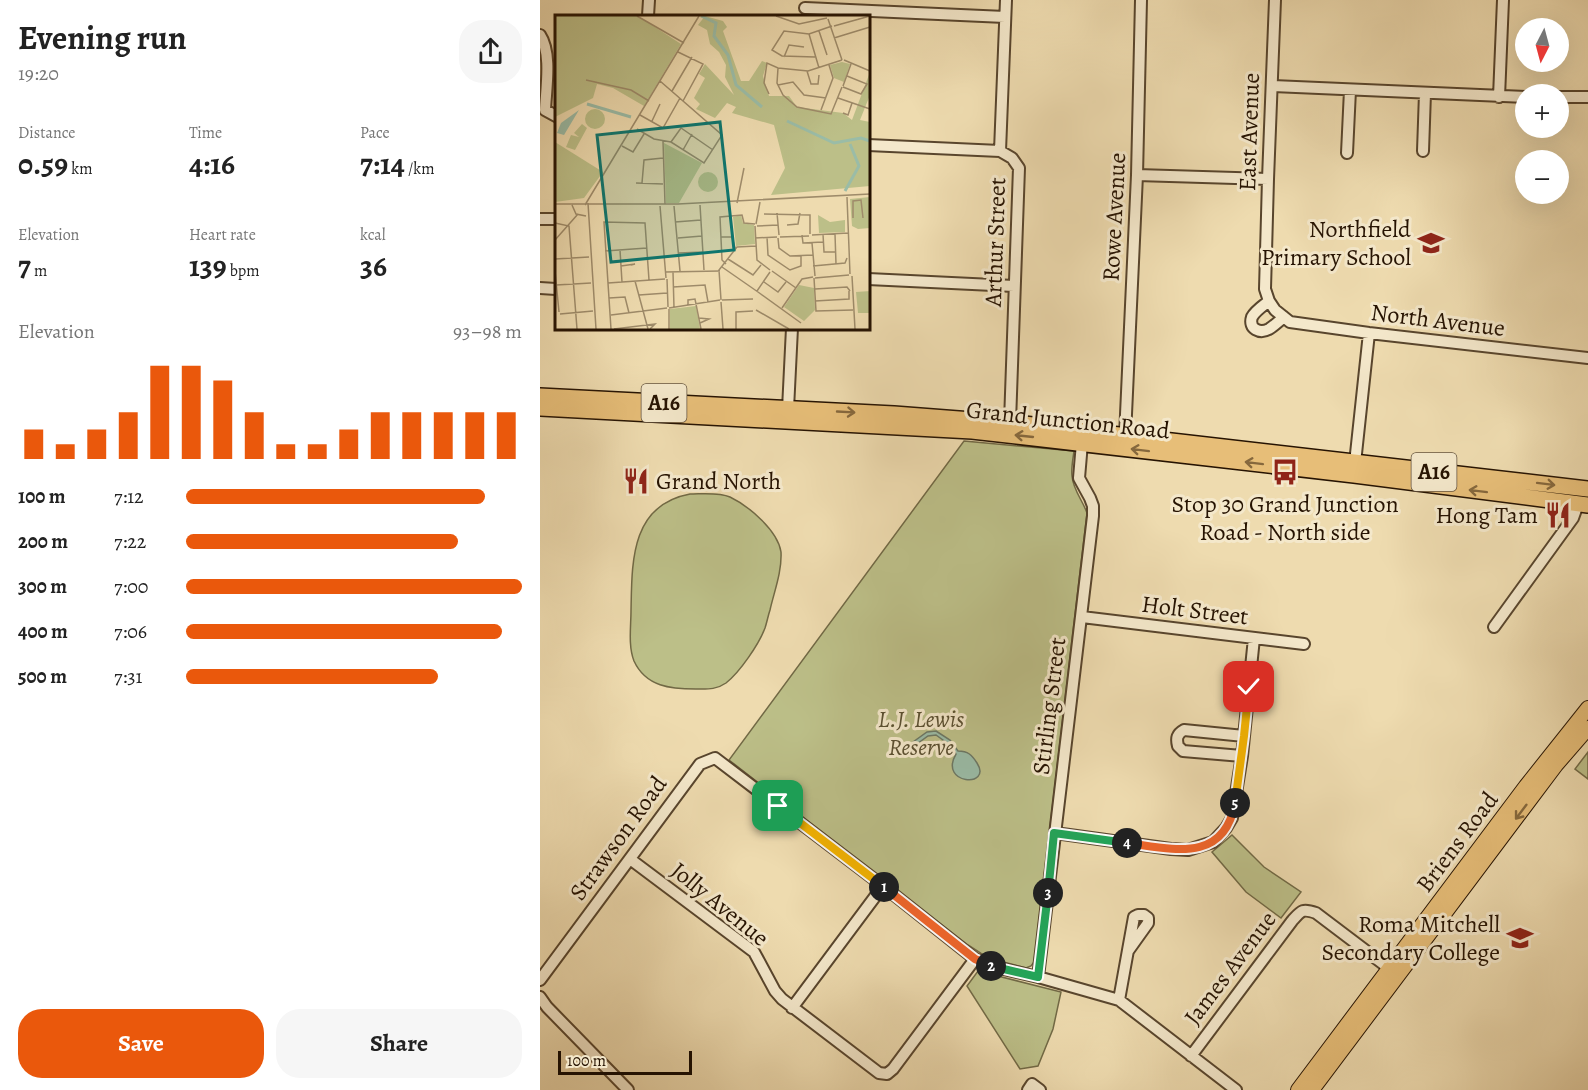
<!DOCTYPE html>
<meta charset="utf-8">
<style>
:root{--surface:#fff;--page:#f6f6f6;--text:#222;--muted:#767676;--accent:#ea580c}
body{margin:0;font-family:Alegreya,serif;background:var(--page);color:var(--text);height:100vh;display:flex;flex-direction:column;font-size:22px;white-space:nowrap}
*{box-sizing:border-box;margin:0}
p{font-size:20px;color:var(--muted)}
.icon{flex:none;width:33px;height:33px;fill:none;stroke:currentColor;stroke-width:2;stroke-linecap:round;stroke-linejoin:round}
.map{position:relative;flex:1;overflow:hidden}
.drawer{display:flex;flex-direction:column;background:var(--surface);width:540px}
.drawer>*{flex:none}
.needle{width:39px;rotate:186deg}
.controls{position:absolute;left:975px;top:18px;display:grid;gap:12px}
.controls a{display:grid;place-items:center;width:54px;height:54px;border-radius:50%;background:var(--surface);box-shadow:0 6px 24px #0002;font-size:30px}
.scale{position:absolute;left:18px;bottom:15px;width:134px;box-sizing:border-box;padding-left:6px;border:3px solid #261302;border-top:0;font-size:16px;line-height:21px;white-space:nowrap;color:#261302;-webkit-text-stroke:4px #f4e8cb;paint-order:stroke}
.pin{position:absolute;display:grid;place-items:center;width:51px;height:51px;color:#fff;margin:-26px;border-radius:12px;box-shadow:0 3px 9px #0006}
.km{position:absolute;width:30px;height:30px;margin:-15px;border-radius:50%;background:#222;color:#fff;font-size:16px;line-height:30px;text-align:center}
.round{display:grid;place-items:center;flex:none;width:63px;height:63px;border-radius:24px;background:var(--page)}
.headline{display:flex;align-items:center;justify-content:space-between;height:102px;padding:0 18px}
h1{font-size:33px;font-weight:700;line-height:45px}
.metrics{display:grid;grid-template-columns:repeat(3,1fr);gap:9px;height:102px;padding:6px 18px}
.metrics div{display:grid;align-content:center}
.metrics b{font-size:30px;font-weight:700}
.metrics small{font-size:16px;font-weight:400}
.metrics p{font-size:16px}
.chart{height:168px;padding:12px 18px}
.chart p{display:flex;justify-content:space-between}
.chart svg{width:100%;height:108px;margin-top:6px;stroke:var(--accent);stroke-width:6}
.primary-button{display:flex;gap:12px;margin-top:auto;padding:12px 18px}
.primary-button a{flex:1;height:69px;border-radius:24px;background:var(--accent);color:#fff;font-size:24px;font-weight:700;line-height:69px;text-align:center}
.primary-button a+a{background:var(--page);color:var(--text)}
ul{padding:0 18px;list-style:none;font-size:20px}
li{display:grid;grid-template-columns:96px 72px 1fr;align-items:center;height:45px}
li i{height:15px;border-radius:8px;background:var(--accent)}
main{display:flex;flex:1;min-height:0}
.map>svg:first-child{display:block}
.green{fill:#bcbf88;stroke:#716945;stroke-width:1.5}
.water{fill:#9abca7;stroke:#6c7865;stroke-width:1.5}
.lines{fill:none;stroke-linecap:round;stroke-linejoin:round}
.minor-casing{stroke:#58452d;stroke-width:14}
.major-casing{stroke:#261302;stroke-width:16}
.highway-casing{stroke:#261302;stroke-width:18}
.minor{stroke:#f4e8cb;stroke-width:10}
.major{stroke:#e7be78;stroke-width:14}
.highway{stroke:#e7be78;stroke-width:15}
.oneway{stroke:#86683d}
.split-1-casing{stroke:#fff;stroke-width:12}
.split-2-casing{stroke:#fff;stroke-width:12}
.split-3-casing{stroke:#fff;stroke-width:12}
.split-4-casing{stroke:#fff;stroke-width:12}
.split-5-casing{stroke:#fff;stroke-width:12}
.split-6-casing{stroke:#fff;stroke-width:12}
.split-1{stroke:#f5b400;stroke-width:8}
.split-2{stroke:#f0652b;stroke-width:8}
.split-3{stroke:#22a559;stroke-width:8}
.split-4{stroke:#22a559;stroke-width:8}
.split-5{stroke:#f0652b;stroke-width:8}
.split-6{stroke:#f5b400;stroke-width:8}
.labels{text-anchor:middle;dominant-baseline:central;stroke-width:6;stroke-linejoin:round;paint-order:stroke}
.shield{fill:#f4e8cb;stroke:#64533e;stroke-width:1.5}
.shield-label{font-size:22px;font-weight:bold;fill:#261302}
.street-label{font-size:24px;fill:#261302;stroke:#f4e8cb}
.poi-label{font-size:24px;fill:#261302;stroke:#f4e8cb;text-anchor:end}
.park-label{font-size:24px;font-style:italic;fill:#5a4f31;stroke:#f4e8cb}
.inset-river{fill:none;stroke:#9abca7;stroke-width:3}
.inset-road{fill:none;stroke:#9e8b6a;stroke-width:1.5}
.view{fill:#0f766e;fill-opacity:0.15;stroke:#0f766e;stroke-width:3}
.inset-edge{fill:none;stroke:#261302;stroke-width:3}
</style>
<main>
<section class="drawer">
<div class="headline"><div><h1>Evening run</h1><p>19:20</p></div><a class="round"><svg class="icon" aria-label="share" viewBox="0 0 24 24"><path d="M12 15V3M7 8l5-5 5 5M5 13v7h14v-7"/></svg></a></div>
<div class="metrics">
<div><p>Distance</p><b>0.59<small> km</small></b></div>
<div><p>Time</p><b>4:16</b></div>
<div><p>Pace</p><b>7:14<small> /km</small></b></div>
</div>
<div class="metrics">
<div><p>Elevation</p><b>7<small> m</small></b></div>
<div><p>Heart rate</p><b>139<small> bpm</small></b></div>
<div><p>kcal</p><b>36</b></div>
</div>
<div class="chart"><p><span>Elevation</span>93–98 m</p>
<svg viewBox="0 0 160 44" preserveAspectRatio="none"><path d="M5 44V32M15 44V38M25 44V32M35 44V25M45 44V6M55 44V6M65 44V12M75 44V25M85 44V38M95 44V38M105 44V32M115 44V25M125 44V25M135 44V25M145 44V25M155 44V25"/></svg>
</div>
<ul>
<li><b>100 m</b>7:12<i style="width:89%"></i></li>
<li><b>200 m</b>7:22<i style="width:81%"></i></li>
<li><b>300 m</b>7:00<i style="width:100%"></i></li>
<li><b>400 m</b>7:06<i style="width:94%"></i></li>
<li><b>500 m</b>7:31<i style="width:75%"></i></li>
</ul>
<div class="primary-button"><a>Save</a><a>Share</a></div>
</section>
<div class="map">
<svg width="1048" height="1090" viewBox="0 0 1048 1090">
<rect width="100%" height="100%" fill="#eedbaf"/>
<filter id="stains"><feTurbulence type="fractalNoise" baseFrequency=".00333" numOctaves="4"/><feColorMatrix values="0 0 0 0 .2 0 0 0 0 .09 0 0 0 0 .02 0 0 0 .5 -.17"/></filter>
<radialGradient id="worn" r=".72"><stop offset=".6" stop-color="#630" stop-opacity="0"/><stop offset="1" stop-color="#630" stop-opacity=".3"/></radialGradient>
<path class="green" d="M424,441L534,451C533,459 531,468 532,476C533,490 543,501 547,513L494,962L491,966L486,968L448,958L428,945L189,760Z
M150,494C162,494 179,492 190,497C209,506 238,531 241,552C242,572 234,592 230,610C228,616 227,622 225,628C219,644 200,672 186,683C176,690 167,689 156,689C131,689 106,687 94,661C88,646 91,626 91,611C92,563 90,505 150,494Z
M1048,752V779L1035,769Z
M692,835L724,867L761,892L741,918L706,892L672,852Z
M438,971L521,992L513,1029L498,1066L480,1069L427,986Z"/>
<path class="water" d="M396,731L410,740L418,751C428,751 432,755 437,763C453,788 398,785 416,754L407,743L396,735L388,736L374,746L373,742L387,732Z"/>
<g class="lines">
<g class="minor-casing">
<path id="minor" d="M466,0L460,151L472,158L479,168L470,422
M735,0L728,179L725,289L729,301L735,310L750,322L829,333L1048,358
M265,8L465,17
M108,16L109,0
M0,35C12,53 6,88 5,110L16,116
M733,86L986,97
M959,97L963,0
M1018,97H1048
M328,145L460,151
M883,151L885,93
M807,153L810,90
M597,175L728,179
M0,219H16
M328,279L474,286
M0,288L16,289
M729,301C724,305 715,311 712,317C708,329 720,334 729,329C734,326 739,321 744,317
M248,409L252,328
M585,436L597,175L601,0
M815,463L829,333
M542,617L764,644
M954,627L1033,518L1038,504
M702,756L643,751L638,746C636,738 637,734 644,730L704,736
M515,833L631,849L648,850L673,842L686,828L692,818L702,756L714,638
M90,859L214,952L235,991L242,999L339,1073L347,1074L353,1069L435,959
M498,977L553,516V506L550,498L539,478L542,443
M0,980L160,764L175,758L343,886L435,959L455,967L498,977L579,1000L696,1090
M0,997L7,1007L88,1090
M579,1000L594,917L598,915H604L608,918V923L588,951
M252,1008L343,886
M651,1056L752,921C761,911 762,908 776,913L850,969
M488,1090L492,1084L500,1090"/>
</g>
<g class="major-casing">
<path id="major" d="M758,1090L986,786L1048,708
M772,1090L1016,765L1048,728"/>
</g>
<g class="highway-casing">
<path id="highway" d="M0,396L354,414L484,424L1048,489
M0,408L432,431L814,475L1048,505"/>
</g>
<use href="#minor" class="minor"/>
<use href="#major" class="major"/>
<use href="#highway" class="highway"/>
</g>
<defs><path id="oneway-shaft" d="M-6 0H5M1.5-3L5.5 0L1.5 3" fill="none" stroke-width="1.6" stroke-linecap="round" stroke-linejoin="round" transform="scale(1.5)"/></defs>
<g class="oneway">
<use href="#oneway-shaft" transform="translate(306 412) rotate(3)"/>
<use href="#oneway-shaft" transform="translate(484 436) rotate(-174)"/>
<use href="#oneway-shaft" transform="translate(600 450) rotate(-173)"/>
<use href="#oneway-shaft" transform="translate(714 463) rotate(-173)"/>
<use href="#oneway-shaft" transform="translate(1006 484) rotate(7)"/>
<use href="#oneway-shaft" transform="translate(938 491) rotate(-173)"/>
<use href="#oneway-shaft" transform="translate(981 812) rotate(127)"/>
</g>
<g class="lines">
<g class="split-1-casing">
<path id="split-1" d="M238,806L344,887"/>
</g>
<g class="split-2-casing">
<path id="split-2" d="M344,887L435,959L451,966"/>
</g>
<g class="split-3-casing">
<path id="split-3" d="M451,966L498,977L508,893"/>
</g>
<g class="split-4-casing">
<path id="split-4" d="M508,893L514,833L587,843"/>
</g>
<g class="split-5-casing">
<path id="split-5" d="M587,843C632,849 684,864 695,803"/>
</g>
<g class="split-6-casing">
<path id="split-6" d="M695,803L704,736L709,687"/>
</g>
<use href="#split-1" class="split-1"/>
<use href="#split-2" class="split-2"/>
<use href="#split-3" class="split-3"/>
<use href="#split-4" class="split-4"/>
<use href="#split-5" class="split-5"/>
<use href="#split-6" class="split-6"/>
</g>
<defs>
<g id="school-bare" transform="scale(2.07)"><path d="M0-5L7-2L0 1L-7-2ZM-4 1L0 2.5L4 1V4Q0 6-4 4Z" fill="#8f2418" stroke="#f4e8cb" stroke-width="2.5" paint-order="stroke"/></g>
<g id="bus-bare" transform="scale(2.07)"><path d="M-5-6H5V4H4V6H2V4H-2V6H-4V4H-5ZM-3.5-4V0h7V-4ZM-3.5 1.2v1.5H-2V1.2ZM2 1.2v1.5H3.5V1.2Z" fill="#8f2418" stroke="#f4e8cb" stroke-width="2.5" paint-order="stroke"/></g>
<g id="restaurant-bare" transform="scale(2.07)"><path d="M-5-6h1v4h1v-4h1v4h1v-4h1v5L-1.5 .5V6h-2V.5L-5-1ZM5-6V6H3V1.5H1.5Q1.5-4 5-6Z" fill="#8f2418" stroke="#f4e8cb" stroke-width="2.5" paint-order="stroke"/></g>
</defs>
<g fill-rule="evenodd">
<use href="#school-bare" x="891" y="243"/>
<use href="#bus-bare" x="745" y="472"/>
<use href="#restaurant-bare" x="96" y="481"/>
<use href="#restaurant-bare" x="1018" y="515"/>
<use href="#school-bare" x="980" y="938"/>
</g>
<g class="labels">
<g class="shield">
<rect x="101.5" y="384" width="45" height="38" rx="4.5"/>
<rect x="871.5" y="453" width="45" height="38" rx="4.5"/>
</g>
<g class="shield-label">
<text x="124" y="403">A16</text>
<text x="894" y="472">A16</text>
</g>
<g class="street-label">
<text transform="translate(709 132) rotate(-88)">East Avenue</text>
<text transform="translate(574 217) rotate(-87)">Rowe Avenue</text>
<text transform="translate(455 242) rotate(-88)">Arthur Street</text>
<text transform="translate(898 320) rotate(7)">North Avenue</text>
<text transform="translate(528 420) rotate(6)">Grand Junction Road</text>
<text transform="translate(655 610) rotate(7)">Holt Street</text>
<text transform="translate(509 706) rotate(-83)">Stirling Street</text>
<text transform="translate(78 838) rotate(-54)">Strawson Road</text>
<text transform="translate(917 842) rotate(-53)">Briens Road</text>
<text transform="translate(180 904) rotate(39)">Jolly Avenue</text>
<text transform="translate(690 968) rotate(-53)">James Avenue</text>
</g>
<g class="poi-label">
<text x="871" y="229">Northfield<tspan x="871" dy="28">Primary School</tspan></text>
<text x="116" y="481" text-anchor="start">Grand North</text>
<text x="745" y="504" text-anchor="middle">Stop 30 Grand Junction<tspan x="745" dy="28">Road - North side</tspan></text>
<text x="998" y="515">Hong Tam</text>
<text x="960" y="924">Roma Mitchell<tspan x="960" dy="28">Secondary College</tspan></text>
</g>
<g class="park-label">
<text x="381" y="719">L.J. Lewis<tspan x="381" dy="28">Reserve</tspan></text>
</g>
</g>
<g transform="translate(15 15)">
<rect width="315" height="315" fill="#eedbaf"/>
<path d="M0,1H83L126,29L89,91L58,73L42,69L38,83L0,102ZM150,1L168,6L172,12L168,16L186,66H194L207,46L212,48L208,61L214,81H234L242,92L288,98L297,105L315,57V80L305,105L315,107V171L216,180L230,153L219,110L177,98L181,92L172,88L160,103L141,94L145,89L139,83L150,63L144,59L150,49L179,80L170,62L171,50L164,37L155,29L152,15L143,10ZM287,47L295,49L289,67L279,63L275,50ZM30 104a10 10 0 1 1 20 0a10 10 0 1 1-20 0ZM27,109L32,113L20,135L11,132L16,120L24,122L19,118ZM0,127L48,157L29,183L0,187ZM109,128L147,148L124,188H111ZM143 167a10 10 0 1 1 20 0a10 10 0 1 1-20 0ZM315,182V213L303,214L297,211L295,184ZM186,200L188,208L199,210L200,229L181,231L178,202ZM263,200L275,207L290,205V217L264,218ZM315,259V298H303L301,277L315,276ZM244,270L259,273L260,295L249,306L229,292ZM141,291L145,314H115V294Z" fill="#bcbf88"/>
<path d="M24,95L9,120L2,118L6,108Z" fill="#9abca7"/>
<path class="inset-river" d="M146,1L161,8L159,21L173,40L181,70L207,92M32,89L76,102M232,106L279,128L306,123L315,126M290,176L304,151L295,129"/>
<path class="inset-road" d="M82,1L129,28M221,1L244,9L272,3M273,4L287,45M279,11L315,1M264,16L272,40M254,19L264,53M279,23L315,12M123,37L148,49L128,86M229,42L234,30L249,32M260,42L227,41L217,35L229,16L254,19L277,11M289,45L315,56M223,53L222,68L228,80L242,92L276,99L287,72M252,56L256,69H263L264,60M31,65L76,75L94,86M223,70L238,67L249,80L271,83M288,71L296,49M288,72L306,79L312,69L292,61M117,76L137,42M214,79L209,68L212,48L223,53L253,56L287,45M283,83L315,94M266,95L278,63L274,50M288,98L293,100L297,88M85,100L108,113L125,83M97,106L105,89M82,114L99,124L116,127L149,148L167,120L105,66M108,126L110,189M116,127L126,113L158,135M67,131L78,137L89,119M128,135L137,119M81,168L108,169M87,168L89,145L108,143M292,182L295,259M33,188L41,314M182,188L189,153M0,189H123L315,179M17,190L21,199L31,201M30,190L144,1M145,190L149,255M105,191L111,263M119,191L125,256M222,198L224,220M209,199L255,200V219M298,203V186L306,185L308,203M120,207L146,205M0,208L14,211L22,314M201,209L205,187M232,210L243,209L245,198M200,211L202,245L215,255M202,211L223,210M268,219L269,237H281M280,219L281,249M247,220L248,228L268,227M257,220L293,218M166,222H177L180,233M212,222L213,240L235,255L246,251V241M225,222L254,221M123,223L147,221M200,223L222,222M223,223L224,233L235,241L258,240M0,225L23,199M257,228L260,261M65,235L67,267M50,236L92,233M124,238L148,237M0,244L34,242M173,244L198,260L206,250M171,249L167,245L165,202L187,200L189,208L200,209M66,251L80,249L76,250M258,251L290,248L292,243M167,252L203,277M0,256L4,297M217,256L241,273M110,257L165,256M118,257L119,293M297,261L300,314M259,263L261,296L298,295M260,263L294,260M112,264L113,292M80,266L93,314M209,267L223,277L231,267M53,268L110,264M1,270L36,268M118,272L150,270L153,287M260,274L292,272L295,276M202,276L215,257M203,277L246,308M84,280L112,278M54,283L70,282L74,298M166,285L164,255L182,232L201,231M167,285L198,284M260,286L294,284V276M166,287L168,314M133,291V285L140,284L146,314M114,293L165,285M227,293L247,264L258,262M114,294V314M201,295L234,314M5,299L38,296M56,300L112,293M144,303L154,304L145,308M56,314L49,207L90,208L94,265M59,314L100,309L95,314M181,314V297L198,296"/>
<path class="view" d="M165,107L179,235L56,247L42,120Z"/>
<rect width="315" height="315" class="inset-edge"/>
</g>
<rect width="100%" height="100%" filter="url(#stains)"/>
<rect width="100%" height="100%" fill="url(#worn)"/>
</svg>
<div class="controls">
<a><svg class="needle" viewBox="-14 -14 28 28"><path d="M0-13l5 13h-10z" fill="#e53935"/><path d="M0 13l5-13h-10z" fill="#767676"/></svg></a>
<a>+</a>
<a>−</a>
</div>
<div class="scale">100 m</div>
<div class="pin" style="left:238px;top:806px;background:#1e9e55"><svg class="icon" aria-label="arrive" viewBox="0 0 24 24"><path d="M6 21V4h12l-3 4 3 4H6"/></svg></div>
<div class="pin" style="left:709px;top:687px;background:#d93025"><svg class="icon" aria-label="check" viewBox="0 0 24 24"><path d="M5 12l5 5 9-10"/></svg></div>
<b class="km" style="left:344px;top:887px">1</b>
<b class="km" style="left:451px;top:966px">2</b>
<b class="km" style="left:508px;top:893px">3</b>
<b class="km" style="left:587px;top:843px">4</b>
<b class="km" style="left:695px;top:803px">5</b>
</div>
</main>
